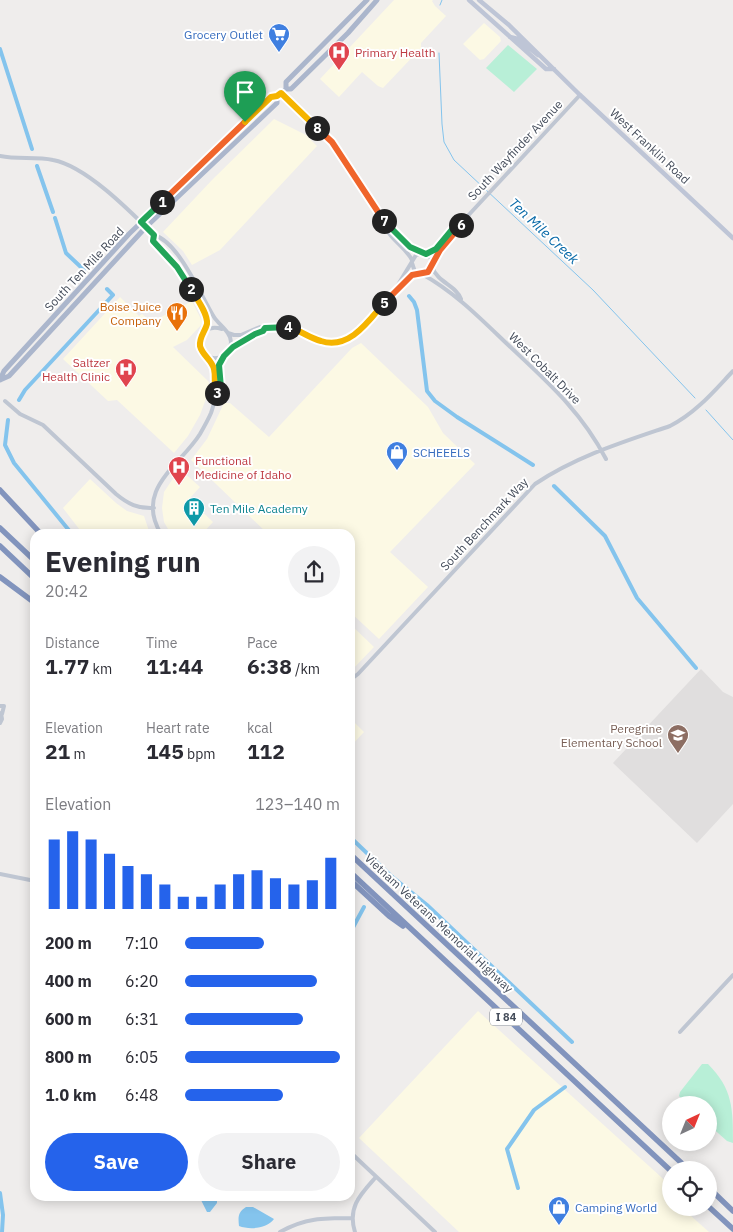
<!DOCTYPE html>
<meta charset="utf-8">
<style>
:root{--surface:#fff;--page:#f2f2f3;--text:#2b2b33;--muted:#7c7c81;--accent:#2563eb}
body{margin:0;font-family:"IBM Plex Sans",sans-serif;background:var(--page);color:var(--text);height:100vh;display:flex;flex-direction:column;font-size:19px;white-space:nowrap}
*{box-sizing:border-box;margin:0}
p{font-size:16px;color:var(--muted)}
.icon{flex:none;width:28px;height:28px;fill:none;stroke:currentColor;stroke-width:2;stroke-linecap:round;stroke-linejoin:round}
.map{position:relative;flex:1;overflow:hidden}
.sheet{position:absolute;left:30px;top:529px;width:325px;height:672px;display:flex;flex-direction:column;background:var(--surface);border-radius:15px;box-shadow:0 2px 12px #0003}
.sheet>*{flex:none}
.needle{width:32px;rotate:43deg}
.controls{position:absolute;left:662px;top:1096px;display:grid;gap:10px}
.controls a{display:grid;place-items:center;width:55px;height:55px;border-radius:50%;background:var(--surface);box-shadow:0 2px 12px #0003;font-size:25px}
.pin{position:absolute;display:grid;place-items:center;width:42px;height:42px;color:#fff;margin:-51px -21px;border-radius:50% 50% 50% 0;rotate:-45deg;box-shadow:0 0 5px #0007}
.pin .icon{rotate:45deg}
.km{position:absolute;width:25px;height:25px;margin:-12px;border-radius:50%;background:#222;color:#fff;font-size:14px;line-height:25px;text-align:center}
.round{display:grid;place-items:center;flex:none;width:52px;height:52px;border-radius:26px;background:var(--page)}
.summary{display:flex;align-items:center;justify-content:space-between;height:85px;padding:0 15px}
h1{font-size:28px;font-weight:700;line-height:38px}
.figures{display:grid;grid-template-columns:repeat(3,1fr);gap:8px;height:85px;padding:5px 15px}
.figures div{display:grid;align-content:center}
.figures b{font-size:21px;font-weight:700}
.figures small{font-size:14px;font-weight:400}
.figures p{font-size:14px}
.chart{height:140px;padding:10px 15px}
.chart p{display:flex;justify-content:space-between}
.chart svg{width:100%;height:90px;margin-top:5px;stroke:var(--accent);stroke-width:6}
.cta{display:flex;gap:10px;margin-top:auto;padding:10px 15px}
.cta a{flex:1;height:58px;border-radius:30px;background:var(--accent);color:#fff;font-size:20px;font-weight:700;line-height:58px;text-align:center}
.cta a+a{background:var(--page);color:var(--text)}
ul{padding:0 15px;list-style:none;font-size:16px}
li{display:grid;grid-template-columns:80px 60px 1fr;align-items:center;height:38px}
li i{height:12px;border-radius:6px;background:var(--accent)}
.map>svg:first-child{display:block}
.commercial{fill:#fcf9e4}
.education{fill:#e0dede}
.green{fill:#b8efd7}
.water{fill:#84c4ed}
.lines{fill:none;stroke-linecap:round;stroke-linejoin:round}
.stream{stroke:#84c4ed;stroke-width:1}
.canal{stroke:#84c4ed;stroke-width:4}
.tertiary{stroke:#bfc6d2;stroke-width:4}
.secondary{stroke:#bec5d6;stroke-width:4.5}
.primary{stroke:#abb6cc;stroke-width:5}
.motorway{stroke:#8294bd;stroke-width:5.5}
.split-1-casing{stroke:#fff;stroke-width:10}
.split-2-casing{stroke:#fff;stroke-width:10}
.split-3-casing{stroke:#fff;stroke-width:10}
.split-4-casing{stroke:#fff;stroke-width:10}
.split-5-casing{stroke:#fff;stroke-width:10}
.split-6-casing{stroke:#fff;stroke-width:10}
.split-7-casing{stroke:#fff;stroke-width:10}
.split-8-casing{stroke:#fff;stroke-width:10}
.split-9-casing{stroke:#fff;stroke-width:10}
.split-1{stroke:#f0652b;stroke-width:6}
.split-2{stroke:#22a559;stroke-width:6}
.split-3{stroke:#f5b400;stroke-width:6}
.split-4{stroke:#22a559;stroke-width:6}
.split-5{stroke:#f5b400;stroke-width:6}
.split-6{stroke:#f0652b;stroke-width:6}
.split-7{stroke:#22a559;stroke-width:6}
.split-8{stroke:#f0652b;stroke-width:6}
.split-9{stroke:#f5b400;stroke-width:6}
.labels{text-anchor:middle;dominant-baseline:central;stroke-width:4;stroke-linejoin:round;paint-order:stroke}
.shield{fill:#fff;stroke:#7c828c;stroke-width:1}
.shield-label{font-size:11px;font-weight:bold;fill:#444c5a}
.shop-label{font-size:12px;fill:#366cbe;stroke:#fff;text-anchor:start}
.health-label{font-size:12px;fill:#be3a42;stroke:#fff;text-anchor:start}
.street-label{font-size:12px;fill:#444c5a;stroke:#fff}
.food-label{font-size:12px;fill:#c56008;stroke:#fff;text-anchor:end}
.culture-label{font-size:12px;fill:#0d838f;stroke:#fff;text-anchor:start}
.education-label{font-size:12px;fill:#785e54;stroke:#fff;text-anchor:end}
.water-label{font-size:14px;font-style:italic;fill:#096aa8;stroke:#fff}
</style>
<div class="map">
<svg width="733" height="1232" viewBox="0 0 733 1232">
<rect width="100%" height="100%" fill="#efedec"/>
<path class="commercial" d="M394,0H433L432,1L435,6L446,16L421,43V48L383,88L378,86L362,72L339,97L320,79Z
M484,23L500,37L501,41L484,59L480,60L463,44Z
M274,119L306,135L317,146L220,250L192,265L183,251L163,232L212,180Z
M120,297L139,316L142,314L154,324L161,317L192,301L203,323L187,340L173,347L209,382L208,393L200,415L188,436L174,453L117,400L108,401L63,359Z
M361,343L428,407L443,433L475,464L390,552L428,587L379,639L350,612V534H268L191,460L207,439L224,403H230L269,437L352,348Z
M181,470L200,487L189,499L213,522L202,534H171L164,522L162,508L164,492L172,480Z
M90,479L116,503L127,511L144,516L150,534H83L63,508Z
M350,624L374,647L350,672Z
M350,718L364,732L350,747Z
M478,1011L671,1186V1208H682L709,1232H459L359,1138Z"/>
<path class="education" d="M701,669L723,692L733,697V804L697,843L613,763Z"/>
<path class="green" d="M508,45L537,69L514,92L486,68Z
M702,1064H708C733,1089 733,1109 733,1143L727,1141L709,1125V1105H688L679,1096L680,1092Z"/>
<path class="water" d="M203,1196H217V1203L210,1212H207L200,1198Z
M246,1207H253L274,1219C267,1229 249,1230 239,1226C238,1217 238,1212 246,1207Z"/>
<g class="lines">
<path class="stream" d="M440,5L442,0
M439,53L442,124L444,142L454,160L593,290L695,398
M706,410L733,440"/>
<path class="canal" d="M0,49L32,149
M37,166L53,212
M55,218L66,253L84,270
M409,296L414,302L417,310L427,391L435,401L457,417L533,465
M19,400L25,390L113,295L107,289
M8,420L5,445L14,463L72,534
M554,486L605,536L637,598L696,668
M350,837L390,875L427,905L572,1042
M350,933L364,907
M518,1188L507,1149L534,1110L565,1087
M0,1193L3,1215L2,1232"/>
<path class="tertiary" d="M281,93C298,110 319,125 333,144C361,181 379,232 423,253
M0,156C17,160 36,156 53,160C86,166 131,212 154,235C179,242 201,296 214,317C219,325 231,332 231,342C231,351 222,354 220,362C218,367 221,381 221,388C215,395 214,405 211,413C208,420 204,427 200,434C180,466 134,489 161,534
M385,223C386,237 405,246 412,260
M154,235L153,241L177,267L204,312L207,322L204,331
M426,254L436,249L460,220H464
M433,264L440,250L463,223L464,220L580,95
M432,267C438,283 456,285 461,299
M422,274C454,292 478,316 504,341C544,379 580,409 606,459
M393,293C403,289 407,277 418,273
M228,333L234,335H241L260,327L276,326L289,327L320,341L329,343H340L348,339L361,328L393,293L416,255C439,247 436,282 415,272L412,263
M229,350L255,333L263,331L265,328
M208,357L214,368L215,389L217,393
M222,357C194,366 192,320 222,329
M5,401L20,414L43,425L116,494C128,504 138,509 154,508
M350,680L358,674L535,484C577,456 623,442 670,426C696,413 714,391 733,371
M0,706H4L2,714
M0,723L2,719L1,713
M0,874L35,881
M680,1032L733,975
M350,1152L435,1232
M280,1232C305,1218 323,1218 352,1218
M355,1232C347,1207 361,1194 376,1177"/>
<path class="secondary" d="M469,0L546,69H554
M479,0L509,25L580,95L733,238
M510,37L518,39L538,55"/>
<path class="primary" d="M286,89V82L367,0
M0,380L4,371L129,234L271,97L277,96L286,89H291L348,33L377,0
M0,380L9,376L146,227L277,103V96"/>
<path class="motorway" d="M0,490L41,534
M0,528L35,561
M0,546L35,579
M0,577L35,603
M350,854L689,1170
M350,872L671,1171
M350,880L389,916L403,926
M709,1188L733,1211
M709,1207L733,1229"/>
</g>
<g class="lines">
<g class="split-1-casing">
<path id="split-1" d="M162,202L245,122"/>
</g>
<g class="split-2-casing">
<path id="split-2" d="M162,202L141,222L154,235L153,241L177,267L191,289"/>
</g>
<g class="split-3-casing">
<path id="split-3" d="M191,289C196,298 208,313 207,324C205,332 199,337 200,346C202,355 212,360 214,369C216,377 213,385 217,393"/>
</g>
<g class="split-4-casing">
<path id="split-4" d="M217,393L221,388L219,365L224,356L233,347L255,334L263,331L265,328L288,327"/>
</g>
<g class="split-5-casing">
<path id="split-5" d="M288,327C300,330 309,338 321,341C349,350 368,322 384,303"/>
</g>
<g class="split-6-casing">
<path id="split-6" d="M384,303L412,275L428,272L440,250L461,225"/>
</g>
<g class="split-7-casing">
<path id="split-7" d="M384,221L410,247L426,254L436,249L460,220H464L461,225"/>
</g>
<g class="split-8-casing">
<path id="split-8" d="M317,128L332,142L384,221"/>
</g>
<g class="split-9-casing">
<path id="split-9" d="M245,122L271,97L277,96L281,93L317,128"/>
</g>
<use href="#split-1" class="split-1"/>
<use href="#split-2" class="split-2"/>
<use href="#split-3" class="split-3"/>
<use href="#split-4" class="split-4"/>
<use href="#split-5" class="split-5"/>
<use href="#split-6" class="split-6"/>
<use href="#split-7" class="split-7"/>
<use href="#split-8" class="split-8"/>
<use href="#split-9" class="split-9"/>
</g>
<defs>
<g id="supermarket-pin" transform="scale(1.125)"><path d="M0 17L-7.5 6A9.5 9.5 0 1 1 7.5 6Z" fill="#3f7fe0" stroke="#fff"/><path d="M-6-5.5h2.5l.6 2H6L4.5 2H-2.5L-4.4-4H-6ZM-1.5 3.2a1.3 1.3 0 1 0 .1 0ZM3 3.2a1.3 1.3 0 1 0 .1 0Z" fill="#fff"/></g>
<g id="hospital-pin" transform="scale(1.125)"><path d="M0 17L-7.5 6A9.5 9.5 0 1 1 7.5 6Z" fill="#e0444e" stroke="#fff"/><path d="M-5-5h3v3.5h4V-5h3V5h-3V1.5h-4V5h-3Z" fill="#fff"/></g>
<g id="restaurant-pin" transform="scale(1.125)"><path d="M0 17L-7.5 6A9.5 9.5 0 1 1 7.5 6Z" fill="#e8710a" stroke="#fff"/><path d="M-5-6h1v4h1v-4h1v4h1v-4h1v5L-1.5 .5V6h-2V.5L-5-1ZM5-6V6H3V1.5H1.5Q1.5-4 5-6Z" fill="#fff"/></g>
<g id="shop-pin" transform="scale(1.125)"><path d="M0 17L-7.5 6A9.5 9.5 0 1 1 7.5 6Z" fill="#3f7fe0" stroke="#fff"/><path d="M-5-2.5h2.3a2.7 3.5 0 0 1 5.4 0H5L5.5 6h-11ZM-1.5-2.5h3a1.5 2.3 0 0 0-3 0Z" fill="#fff"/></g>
<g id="building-pin" transform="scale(1.125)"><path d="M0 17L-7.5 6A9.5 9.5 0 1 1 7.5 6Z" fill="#0f9aa8" stroke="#fff"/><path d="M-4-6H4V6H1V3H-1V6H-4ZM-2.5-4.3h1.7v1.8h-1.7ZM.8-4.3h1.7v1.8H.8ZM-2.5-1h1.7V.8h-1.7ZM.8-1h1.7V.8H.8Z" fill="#fff"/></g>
<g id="school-pin" transform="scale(1.125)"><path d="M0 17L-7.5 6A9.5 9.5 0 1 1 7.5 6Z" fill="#8d6e63" stroke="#fff"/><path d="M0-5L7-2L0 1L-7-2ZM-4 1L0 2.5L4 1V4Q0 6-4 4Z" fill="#fff"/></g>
</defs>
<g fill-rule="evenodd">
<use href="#supermarket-pin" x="279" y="34"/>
<use href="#hospital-pin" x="339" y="52"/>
<use href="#restaurant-pin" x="177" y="313"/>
<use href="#hospital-pin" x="126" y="369"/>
<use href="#shop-pin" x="397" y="452"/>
<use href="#hospital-pin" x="179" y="467"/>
<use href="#building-pin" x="194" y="508"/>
<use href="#school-pin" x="678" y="735"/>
<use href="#shop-pin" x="559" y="1207"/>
</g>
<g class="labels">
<rect class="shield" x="490" y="1008.5" width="32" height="17" rx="4"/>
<g class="shield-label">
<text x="506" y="1017">I 84</text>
</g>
<g class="shop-label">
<text x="263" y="34" text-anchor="end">Grocery Outlet</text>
<text x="413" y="452">SCHEEELS</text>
<text x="575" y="1207">Camping World</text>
</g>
<g class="health-label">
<text x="355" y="52">Primary Health</text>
<text x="110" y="362" text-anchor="end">Saltzer<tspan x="110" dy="14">Health Clinic</tspan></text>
<text x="195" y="460">Functional<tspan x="195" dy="14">Medicine of Idaho</tspan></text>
</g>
<g class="street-label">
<text transform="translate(650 146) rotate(43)">West Franklin Road</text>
<text transform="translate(515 150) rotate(-47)">South Wayfinder Avenue</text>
<text transform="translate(84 269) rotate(-47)">South Ten Mile Road</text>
<text transform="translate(545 368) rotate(45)">West Cobalt Drive</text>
<text transform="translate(484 524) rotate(-47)">South Benchmark Way</text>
<text transform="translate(439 923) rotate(43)">Vietnam Veterans Memorial Highway</text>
</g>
<g class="food-label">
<text x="161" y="306">Boise Juice<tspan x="161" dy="14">Company</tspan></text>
</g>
<g class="culture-label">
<text x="210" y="508">Ten Mile Academy</text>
</g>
<g class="education-label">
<text x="662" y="728">Peregrine<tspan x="662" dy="14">Elementary School</tspan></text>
</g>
<g class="water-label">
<text transform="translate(544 231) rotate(43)">Ten Mile Creek</text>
</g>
</g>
</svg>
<div class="controls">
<a><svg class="needle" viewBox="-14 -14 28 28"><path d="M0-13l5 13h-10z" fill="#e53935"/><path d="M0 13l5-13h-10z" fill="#7c7c81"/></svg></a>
<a><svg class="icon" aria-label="locate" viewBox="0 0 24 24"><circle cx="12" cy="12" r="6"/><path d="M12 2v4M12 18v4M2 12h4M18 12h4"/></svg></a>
</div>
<div class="pin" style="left:245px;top:122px;background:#1e9e55"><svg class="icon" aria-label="arrive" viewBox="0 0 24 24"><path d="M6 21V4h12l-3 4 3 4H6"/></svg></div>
<b class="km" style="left:162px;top:202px">1</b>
<b class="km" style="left:191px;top:289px">2</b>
<b class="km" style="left:217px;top:393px">3</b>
<b class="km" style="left:288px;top:327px">4</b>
<b class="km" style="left:384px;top:303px">5</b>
<b class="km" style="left:461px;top:225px">6</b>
<b class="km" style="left:384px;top:221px">7</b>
<b class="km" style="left:317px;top:128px">8</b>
<section class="sheet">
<div class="summary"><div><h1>Evening run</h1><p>20:42</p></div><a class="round"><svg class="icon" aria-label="share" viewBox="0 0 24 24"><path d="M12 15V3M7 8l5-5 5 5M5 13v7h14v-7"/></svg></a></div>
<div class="figures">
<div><p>Distance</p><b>1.77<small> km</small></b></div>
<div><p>Time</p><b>11:44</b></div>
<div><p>Pace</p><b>6:38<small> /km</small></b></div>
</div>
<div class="figures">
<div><p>Elevation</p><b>21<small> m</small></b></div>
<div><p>Heart rate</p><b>145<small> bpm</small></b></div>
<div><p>kcal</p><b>112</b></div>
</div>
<div class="chart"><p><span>Elevation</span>123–140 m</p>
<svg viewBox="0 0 160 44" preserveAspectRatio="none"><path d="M5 44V10M15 44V6M25 44V10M35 44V17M45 44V23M55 44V27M65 44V32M75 44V38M85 44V38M95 44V32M105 44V27M115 44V25M125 44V29M135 44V32M145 44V30M155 44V19"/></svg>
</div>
<ul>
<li><b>200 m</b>7:10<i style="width:51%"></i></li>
<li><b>400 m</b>6:20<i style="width:85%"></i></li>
<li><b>600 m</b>6:31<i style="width:76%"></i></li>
<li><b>800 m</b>6:05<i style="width:100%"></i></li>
<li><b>1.0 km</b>6:48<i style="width:63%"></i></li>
</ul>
<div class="cta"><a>Save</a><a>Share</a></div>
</section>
</div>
